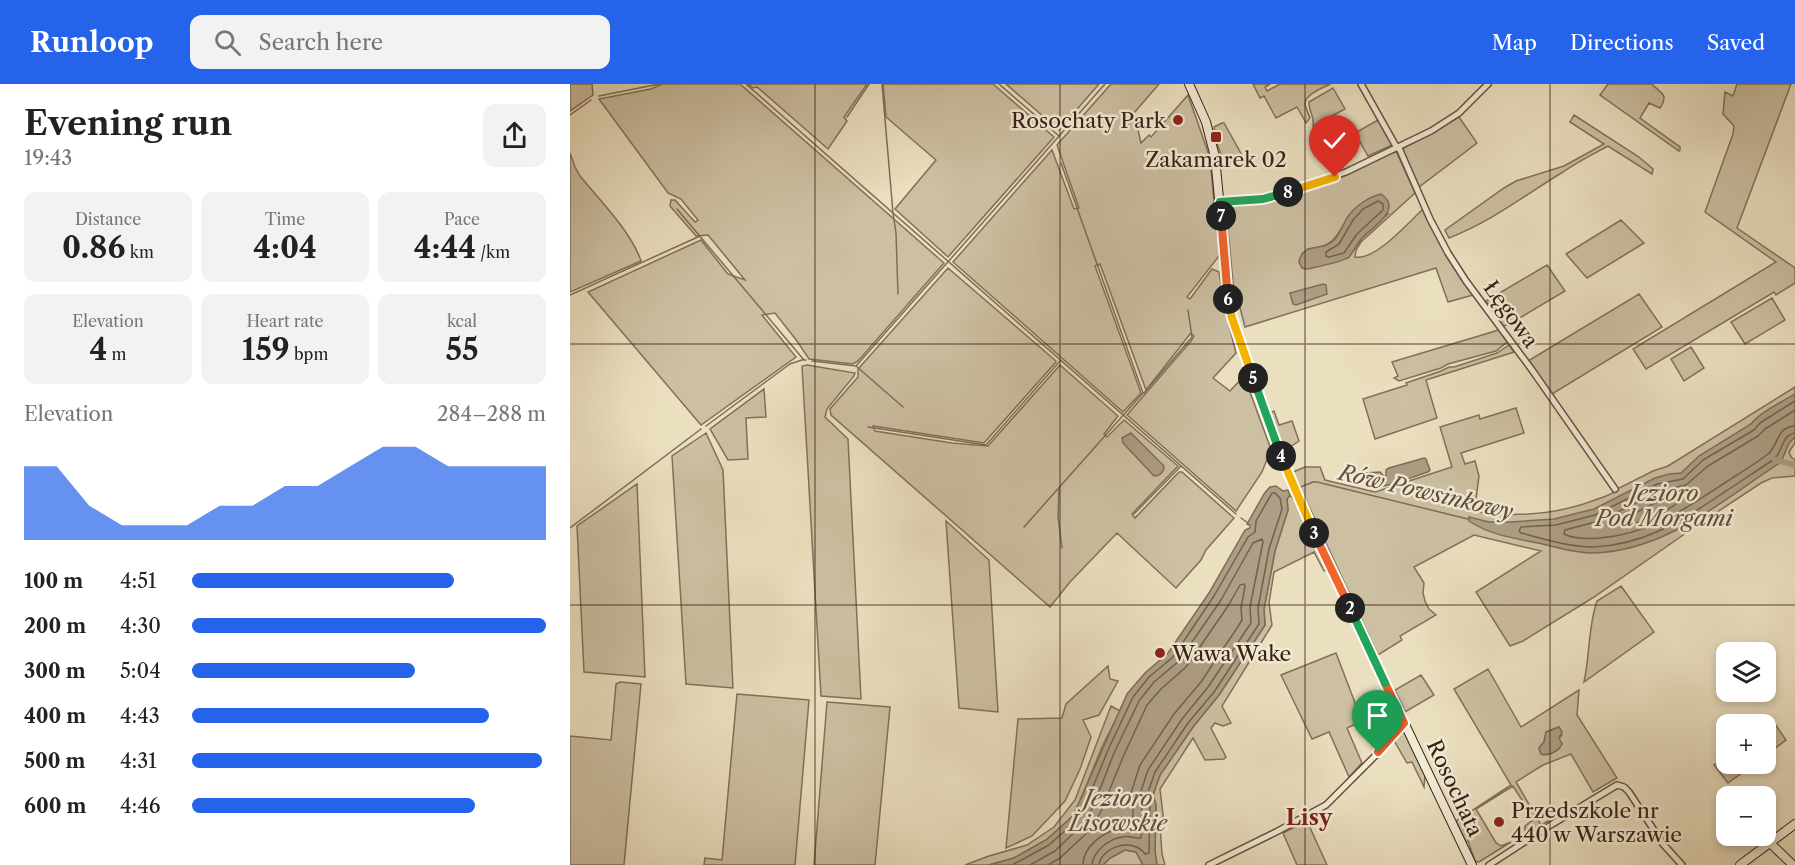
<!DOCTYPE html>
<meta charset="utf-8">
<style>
:root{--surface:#fff;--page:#f2f2f2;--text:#222;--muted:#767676;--accent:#2563eb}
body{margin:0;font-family:"Libre Caslon Text",serif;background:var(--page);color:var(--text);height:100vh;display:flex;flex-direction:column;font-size:22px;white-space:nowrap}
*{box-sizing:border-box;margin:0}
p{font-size:20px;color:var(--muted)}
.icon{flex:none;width:33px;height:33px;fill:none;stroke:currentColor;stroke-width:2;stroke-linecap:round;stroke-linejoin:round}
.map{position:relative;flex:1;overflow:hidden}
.drawer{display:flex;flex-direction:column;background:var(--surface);width:570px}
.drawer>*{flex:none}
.buttons{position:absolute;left:1146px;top:558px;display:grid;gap:12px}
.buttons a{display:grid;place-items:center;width:60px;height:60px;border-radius:12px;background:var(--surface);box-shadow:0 3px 9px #0003;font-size:30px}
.pin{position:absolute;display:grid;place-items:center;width:51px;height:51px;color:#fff;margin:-62px -26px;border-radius:50% 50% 50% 0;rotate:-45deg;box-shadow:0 0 6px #0007}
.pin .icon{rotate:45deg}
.km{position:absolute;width:30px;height:30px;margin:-15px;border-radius:50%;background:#222;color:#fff;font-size:16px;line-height:30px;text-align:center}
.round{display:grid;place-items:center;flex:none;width:63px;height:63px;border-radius:12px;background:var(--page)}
.head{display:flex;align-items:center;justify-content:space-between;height:102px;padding:0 24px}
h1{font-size:33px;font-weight:700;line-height:45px}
.metrics{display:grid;grid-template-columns:repeat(3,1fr);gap:9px;height:102px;padding:6px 24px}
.metrics div{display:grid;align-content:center;border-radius:12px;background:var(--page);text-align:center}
.metrics b{font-size:30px;font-weight:700}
.metrics small{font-size:16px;font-weight:400}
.metrics p{font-size:16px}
.chart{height:168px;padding:12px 24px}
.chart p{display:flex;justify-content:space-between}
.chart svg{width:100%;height:108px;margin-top:6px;fill:var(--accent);opacity:.7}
ul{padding:0 24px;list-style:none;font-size:20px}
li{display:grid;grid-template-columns:96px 72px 1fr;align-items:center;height:45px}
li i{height:15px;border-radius:8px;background:var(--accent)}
header{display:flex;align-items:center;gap:36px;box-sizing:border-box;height:84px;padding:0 30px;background:var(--accent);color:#fff}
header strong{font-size:28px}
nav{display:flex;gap:33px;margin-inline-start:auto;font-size:21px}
.search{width:420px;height:54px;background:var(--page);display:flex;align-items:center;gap:15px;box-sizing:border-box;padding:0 21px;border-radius:12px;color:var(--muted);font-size:22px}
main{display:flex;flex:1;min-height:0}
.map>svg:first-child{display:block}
.green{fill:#ccbfa2;stroke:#82705a;stroke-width:1.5;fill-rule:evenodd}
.water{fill:#ad9e85;stroke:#7e6c57;stroke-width:1.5}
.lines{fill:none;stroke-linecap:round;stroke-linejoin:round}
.shore{stroke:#72604c;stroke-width:1.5}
.stream{stroke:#7e6c57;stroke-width:1.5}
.canal{stroke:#ad9e85;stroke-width:6}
.street-casing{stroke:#64503e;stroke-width:8}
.secondary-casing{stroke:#372113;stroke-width:10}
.street{stroke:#f1ead5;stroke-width:5}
.secondary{stroke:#f1ead5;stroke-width:8}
.split-1-casing{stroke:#fff;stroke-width:12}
.split-2-casing{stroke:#fff;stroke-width:12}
.split-3-casing{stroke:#fff;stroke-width:12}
.split-4-casing{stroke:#fff;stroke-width:12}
.split-5-casing{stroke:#fff;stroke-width:12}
.split-6-casing{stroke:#fff;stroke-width:12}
.split-7-casing{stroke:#fff;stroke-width:12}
.split-8-casing{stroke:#fff;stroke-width:12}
.split-9-casing{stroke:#fff;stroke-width:12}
.split-1{stroke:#f0652b;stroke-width:8}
.split-2{stroke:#22a559;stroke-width:8}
.split-3{stroke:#f0652b;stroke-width:8}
.split-4{stroke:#f5b400;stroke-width:8}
.split-5{stroke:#22a559;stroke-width:8}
.split-6{stroke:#f5b400;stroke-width:8}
.split-7{stroke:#f0652b;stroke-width:8}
.split-8{stroke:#22a559;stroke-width:8}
.split-9{stroke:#f5b400;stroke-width:8}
.grid{fill:none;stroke:#372113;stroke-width:1.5;stroke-opacity:0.55}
.poi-dot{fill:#8f2418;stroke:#f1ead5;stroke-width:2}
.labels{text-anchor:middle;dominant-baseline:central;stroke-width:5;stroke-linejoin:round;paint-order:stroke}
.poi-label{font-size:21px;fill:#372113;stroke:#f1ead5;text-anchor:start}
.street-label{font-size:21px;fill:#372113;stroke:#f1ead5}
.water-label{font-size:22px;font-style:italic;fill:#604d3b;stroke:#f1ead5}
.neighbourhood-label{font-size:22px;font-weight:bold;fill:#7a1f14;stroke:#f1ead5}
</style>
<header>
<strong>Runloop</strong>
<div class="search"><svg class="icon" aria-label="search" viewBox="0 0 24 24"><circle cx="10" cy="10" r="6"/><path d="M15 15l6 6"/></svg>Search here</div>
<nav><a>Map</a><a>Directions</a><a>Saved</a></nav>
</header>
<main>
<section class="drawer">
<div class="head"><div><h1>Evening run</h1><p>19:43</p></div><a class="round"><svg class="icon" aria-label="share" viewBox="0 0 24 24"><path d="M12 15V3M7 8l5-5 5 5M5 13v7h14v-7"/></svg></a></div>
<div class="metrics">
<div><p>Distance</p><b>0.86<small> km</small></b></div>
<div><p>Time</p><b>4:04</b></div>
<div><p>Pace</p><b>4:44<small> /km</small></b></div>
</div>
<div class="metrics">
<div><p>Elevation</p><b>4<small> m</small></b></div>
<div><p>Heart rate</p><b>159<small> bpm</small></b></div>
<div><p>kcal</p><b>55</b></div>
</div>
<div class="chart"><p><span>Elevation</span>284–288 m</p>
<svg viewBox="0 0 160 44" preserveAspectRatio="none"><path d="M0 44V14L10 14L20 30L30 38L40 38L50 38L60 30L70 30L80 22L90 22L100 14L110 6L120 6L130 14L140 14L150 14L160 14V44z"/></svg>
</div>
<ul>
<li><b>100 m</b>4:51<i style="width:74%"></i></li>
<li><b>200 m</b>4:30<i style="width:100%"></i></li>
<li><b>300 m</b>5:04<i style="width:63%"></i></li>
<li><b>400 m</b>4:43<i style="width:84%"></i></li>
<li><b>500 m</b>4:31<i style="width:99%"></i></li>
<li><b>600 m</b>4:46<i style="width:80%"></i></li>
</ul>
</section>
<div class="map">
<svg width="1225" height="781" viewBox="0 0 1225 781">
<rect width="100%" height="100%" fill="#eadfbf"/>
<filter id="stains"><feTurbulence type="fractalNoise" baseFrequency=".00333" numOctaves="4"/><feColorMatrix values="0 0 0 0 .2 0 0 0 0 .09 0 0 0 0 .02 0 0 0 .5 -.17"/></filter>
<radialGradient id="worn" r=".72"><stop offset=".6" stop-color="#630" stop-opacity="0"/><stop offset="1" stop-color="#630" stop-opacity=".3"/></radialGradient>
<path class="green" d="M0,0H22L23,11L0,27Z
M92,0H170L374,179L288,277L283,280L239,275L227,257L205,229L192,231L226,273L131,341L18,208L131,156L158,190L175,196L138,151L126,152L100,122L101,116H105L125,138L128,136L111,115L98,109L29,15L81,5Z
M178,0H297L274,33L277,37L258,65L187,3L183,4Z
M313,0H423L484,53L378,173L325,125L366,76L316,33Z
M436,0H529L489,46Z
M541,0H589L564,29L571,59L579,51L581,53L618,11L640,74L647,151H649L650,165L649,172L617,213L620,215L642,185L649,188L657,233L666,269L643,294L660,307L674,292L701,365L692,388L666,427L557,331L621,257L624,252L621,249L576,306L530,180L525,182L571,309L553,328L383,178L482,66L504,125L509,124L487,61Z
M683,0H700L695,3L697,7L710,0H760C753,4 736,10 735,19C735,24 739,30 740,34L736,39L727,23L706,34L694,12L690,14Z
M1038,0H1082C1089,9 1100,9 1090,24L1079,19L1070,34L1110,63V66L1109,67L1030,11Z
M1167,0H1221L1167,144L1225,184V199L1206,211L1204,208L1076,285L1063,265L1206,178L1135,128L1163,50L1164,42L1153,30L1155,8L1163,12Z
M763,4L775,25L743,42C745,32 738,26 739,18Z
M1004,31L1069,73L1083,85L1082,90L1038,62C1023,70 1007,78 993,88C955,111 921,138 879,154L875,146L934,104L946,97L994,82L1034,60L1000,38Z
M889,33L907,59L849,103L832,65Z
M808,36L822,61L798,72L785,49Z
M652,39H654L673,73L656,81C653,75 648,63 646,56L648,55L647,50H645L644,43Z
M826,67L845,109L791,158L786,166L785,173C805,177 838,139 853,125L871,162L903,211L878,218L866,184L675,243L669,220H666L664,209L656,125L659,123L702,117L772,93ZM818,130L792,154L778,174L737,165C763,163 766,154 778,133Z
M0,69L5,83L10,92C29,115 62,149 71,177L0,208Z
M1051,136L1074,159L1017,194L996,170Z
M977,181L995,207L938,241L933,242L916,217Z
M378,184L486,277V278L414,359L303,342L305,347L382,359L418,362L490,281L548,332L534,350L537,353L554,336L608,382L562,430L565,434L609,388H612L664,434L636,466L631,476L606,504L547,449L500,498L480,523L261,331L260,325L288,293V285Z
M1069,210L1092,243L982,310L958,277Z
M1202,214L1215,236L1175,260L1161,238Z
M929,246L937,258L926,267L878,280L871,284L829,297L824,294L828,292L822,278Z
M939,261L944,268L856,296L867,334L805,355L793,315L837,301L836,299L871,287L879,283H884L927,269Z
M1121,263L1134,284L1114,297L1101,275Z
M237,281L285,289L284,292L257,325L255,333L278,355L291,615L251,612L232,282Z
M1225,303V359L1219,368L1221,373L1225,376V392L1202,394L1191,399L1129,440L1024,513L953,557L940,562L906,508L971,467L904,451L844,483L854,499L853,509L855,517L859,525L866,531L830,552L832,556L808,571L723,388L735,383H750L755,396L805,408L882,383L870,343L909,331L910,335L946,324L954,349L891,369L895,380L905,377L909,392L905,423L906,428C946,433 986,431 1025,416C1033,413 1043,411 1049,404L1083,387L1098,382Z
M194,305L196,333L176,334L178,375L158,376L140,345Z
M704,327L709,341L722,337L729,357L714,367L700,329Z
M136,349L153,386L163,604L116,600L102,372Z
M67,400L75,593L14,588L7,442Z
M720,411L728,420L758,486L754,487L744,468L704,488L699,519L702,541L652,622L661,639L653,642L645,639L641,644L656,673L654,675L635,676L623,654L590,705L594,739L590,741L592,770L595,781H587L585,768L586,721L583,711L590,691L623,643L649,611L695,541L694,525L705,467L718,426L717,415Z
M376,437L419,476L428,628L389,624Z
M1051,502L1084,548L1014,598C1020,571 1018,543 1027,517Z
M766,569L792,637L777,644L792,679L779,693L759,648L742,655L711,591Z
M538,582L540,595L548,597L529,631L513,636L521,653L510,685L495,717L462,752L436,764L448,635L492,634L496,620Z
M918,585L951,643L1009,606L1007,631L1047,694L1023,708L1001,670L973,681L946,698L971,741L986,732V734L962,750H957L955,746V742L964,735L943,702L906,725L926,759L931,762L941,758L909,778L905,777L898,757L896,758L886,737L941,701L884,605ZM989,643L992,651L989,654L990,664C985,668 978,672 971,670L969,664L974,658L976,648Z
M851,591L864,611L835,628L825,606Z
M50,598L71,600L54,781H0V652L41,656L46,600Z
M167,610L239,616L225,781H134L135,774L152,776Z
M257,618L320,623L305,781H244Z
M541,622L550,627L532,663L510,717L503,732L476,756L444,774L419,781H395L419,772L457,761L484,743L505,716Z
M1203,637L1216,656L1196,671V642Z
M829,646L836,649L855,691L854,703L842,678L837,679L822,653Z
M1156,672V680H1184L1158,699L1144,681Z
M737,737L757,781H727L713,749Z
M555,766L566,768L573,781H533L540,774Z"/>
<path class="water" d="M811,110C833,125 804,142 793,153C787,159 784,167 779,173C773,178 746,183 737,185L732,184L729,178C733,157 753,169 765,155C770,149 773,141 777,134C784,123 798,113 811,110Z
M753,200L756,201L757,210L726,221L723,220L720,209Z
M1225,310V353L1219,359L1211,378C1153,416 1095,468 1022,469C1004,469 986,463 968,459C943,454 920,451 899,437V433L919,438H940L984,435L1024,425L1085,394L1099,390L1111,389L1129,372L1181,340C1192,327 1210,319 1225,310Z
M561,349L594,382C594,388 590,392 584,392L553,359L552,354Z
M854,374L856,375L860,386L858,388C845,392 813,406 801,402C796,400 795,395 793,390L795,389L810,388L815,393L816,391V386L819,384Z
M706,402L713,407L718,406L720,411L717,415L718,426L705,467L694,525L695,541L649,611L623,643L590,691L583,711L586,721L585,768L587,781H573L566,768L555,766L540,774L533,781H419L444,774L476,756L503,732L557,610L575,589L598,569L639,509L675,446L680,444V441L677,440L694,410L700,403Z
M989,643L992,648L989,654L992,660C988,668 979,672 971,670L969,664L974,658L976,648Z"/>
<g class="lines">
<path class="shore" d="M808,117L813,120V126L787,150L774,169L759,173L756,172V168L769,160L783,136L793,125Z
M1225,317L1190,339L1184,346L1133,376L1113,395L1087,400L1025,431L986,441L951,443L949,447L951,449C974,455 999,463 1023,463C1074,461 1112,437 1153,409C1170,398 1186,387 1203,376C1213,369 1211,351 1225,349
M1225,326L1195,345L1188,352L1138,382L1116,401L1090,407L1029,437L995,446L994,450C1004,455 1019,455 1030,454C1080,450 1115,425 1156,398C1170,389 1185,380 1198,370C1209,361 1206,343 1225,342
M1102,413H1108L1110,417C1094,430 1072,438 1052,442L1049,440L1051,436L1093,415Z
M442,781L479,761L507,736L516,720L538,666L563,613L579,593L603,573L644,512L678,453L685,448L686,437L702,409H705L710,414L712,425L699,465L688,524L689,540L644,608L618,639L585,688L577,711L580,722L579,769L575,770C562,752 531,764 529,781
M460,781L485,767L513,740L523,723L544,669L569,617L584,598L609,577L651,516L683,459L692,455L693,458L680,523L681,539L638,603L612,635L578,686L570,710L572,723L571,754C565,755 559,751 552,753C539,755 523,767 522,781
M478,781L490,774L522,744L531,727L553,673L577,621L591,605L616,583L658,522L670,501L674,500L675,502L671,524L672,536L667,544L631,598L604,630L570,681L561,709L563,724V742C558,744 553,743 549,744C532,749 513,763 513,781"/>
<path class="stream" d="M176,0L666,430
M312,0L323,129L326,149L328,210
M429,0L489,52
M29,12L89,0
M0,31L21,16
M277,33L299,0
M107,125L234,276
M0,211L130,152
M242,277L286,282L333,323
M286,282L535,0
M574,309L622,253L618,226
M136,342L220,280L232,276H236
M298,343L416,361L490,277
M489,404L488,433L492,464
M728,404L743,398H747L898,435
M564,430L611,382
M671,434L678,439
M454,443L573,309L491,79
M0,444L131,345"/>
<path class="canal" d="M1205,376L1225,381"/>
<g class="street-casing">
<path id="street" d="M791,0L827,64
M829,64L860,135L878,169L896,197L962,286L1045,405
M649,118L702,113L776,88L861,47L889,29L918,0
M639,781L708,747L756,721L804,673L834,639
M919,781L984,739L1047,701L1054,703L1059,708L1093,760L1112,781"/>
</g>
<g class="secondary-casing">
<path id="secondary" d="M619,0L636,38L645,73L660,228L711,372L749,460L902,781
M1200,759L1223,781
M1170,781L1225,740"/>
</g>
<use href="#street" class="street"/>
<use href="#secondary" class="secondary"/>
</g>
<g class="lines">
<g class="split-1-casing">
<path id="split-1" d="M808,668L834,639L815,599"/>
</g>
<g class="split-2-casing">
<path id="split-2" d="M780,524L815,599"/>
</g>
<g class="split-3-casing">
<path id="split-3" d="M744,449L780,524"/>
</g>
<g class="split-4-casing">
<path id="split-4" d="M711,372L744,449"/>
</g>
<g class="split-5-casing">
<path id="split-5" d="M683,294L711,372"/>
</g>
<g class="split-6-casing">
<path id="split-6" d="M658,215L662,234L683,294"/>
</g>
<g class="split-7-casing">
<path id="split-7" d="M651,132L658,215"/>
</g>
<g class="split-8-casing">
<path id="split-8" d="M651,132L650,118L693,115L718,108"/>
</g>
<g class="split-9-casing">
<path id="split-9" d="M718,108L765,93"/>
</g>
<use href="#split-1" class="split-1"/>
<use href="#split-2" class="split-2"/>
<use href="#split-3" class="split-3"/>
<use href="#split-4" class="split-4"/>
<use href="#split-5" class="split-5"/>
<use href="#split-6" class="split-6"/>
<use href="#split-7" class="split-7"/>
<use href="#split-8" class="split-8"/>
<use href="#split-9" class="split-9"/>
</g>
<path class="grid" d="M245,0V781M490,0V781M735,0V781M980,0V781M0,260H1225M0,521H1225"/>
<g class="poi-dot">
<circle cx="608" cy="36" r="6"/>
<rect x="640" y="47" width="12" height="12" rx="3"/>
<circle cx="590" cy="569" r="6"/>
<circle cx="929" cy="738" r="6"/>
</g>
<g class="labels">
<g class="poi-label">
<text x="596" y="36" text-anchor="end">Rosochaty Park</text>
<text x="646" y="75" text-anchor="middle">Zakamarek 02</text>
<text x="602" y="569">Wawa Wake</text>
<text x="941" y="726">Przedszkole nr<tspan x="941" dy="24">440 w Warszawie</tspan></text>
</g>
<g class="street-label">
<text transform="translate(941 230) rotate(54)">Łęgowa</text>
<text transform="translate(885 704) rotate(65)">Rosochata</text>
</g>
<g class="water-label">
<text transform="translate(856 408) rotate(13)">Rów Powsinkowy</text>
<text x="1094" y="409">Jezioro<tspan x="1094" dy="25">Pod Morgami</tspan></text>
<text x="548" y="714">Jezioro<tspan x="548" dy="25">Lisowskie</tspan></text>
</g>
<g class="neighbourhood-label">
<text x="739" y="733">Lisy</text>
</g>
</g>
<rect width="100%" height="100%" filter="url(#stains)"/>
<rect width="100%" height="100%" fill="url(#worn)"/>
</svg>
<div class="buttons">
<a><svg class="icon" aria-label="layers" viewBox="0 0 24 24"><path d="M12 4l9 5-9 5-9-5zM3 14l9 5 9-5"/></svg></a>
<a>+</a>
<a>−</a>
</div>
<div class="pin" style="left:808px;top:668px;background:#1e9e55"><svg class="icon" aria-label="arrive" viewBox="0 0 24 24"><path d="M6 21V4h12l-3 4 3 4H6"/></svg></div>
<div class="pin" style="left:765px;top:93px;background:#d93025"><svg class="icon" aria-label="check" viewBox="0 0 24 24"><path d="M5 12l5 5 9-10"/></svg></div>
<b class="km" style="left:780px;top:524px">2</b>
<b class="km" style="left:744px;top:449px">3</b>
<b class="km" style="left:711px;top:372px">4</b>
<b class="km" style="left:683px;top:294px">5</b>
<b class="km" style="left:658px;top:215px">6</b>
<b class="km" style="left:651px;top:132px">7</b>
<b class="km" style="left:718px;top:108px">8</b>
</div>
</main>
